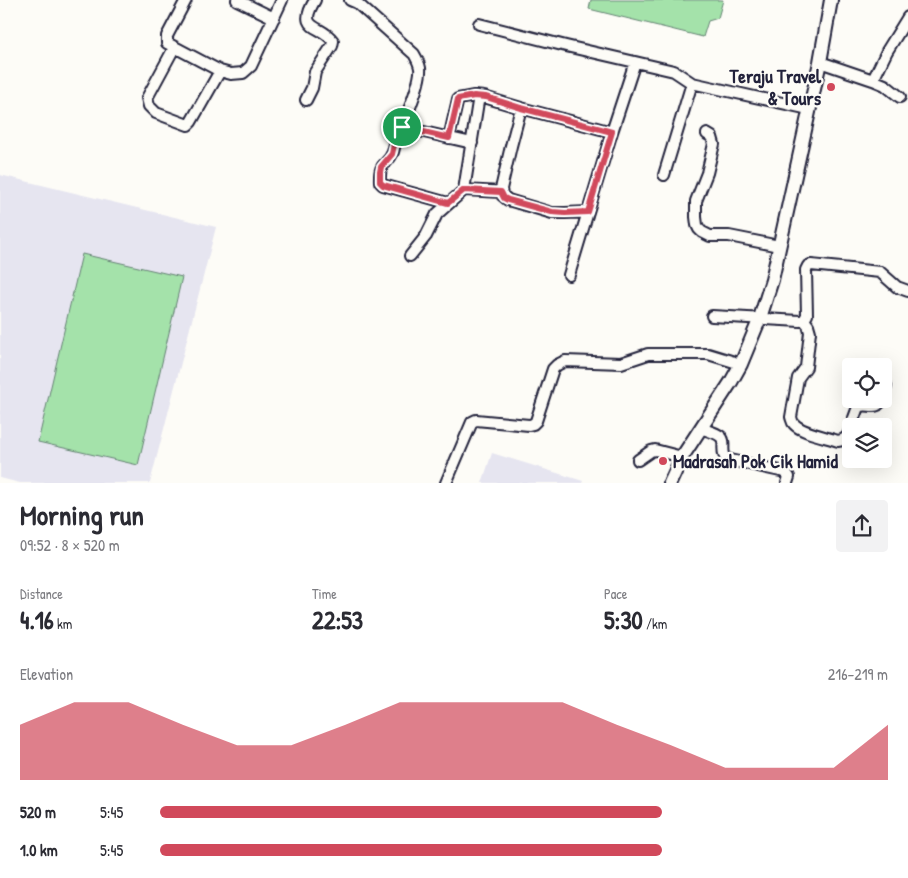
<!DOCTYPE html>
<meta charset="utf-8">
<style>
:root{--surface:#fff;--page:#f2f2f3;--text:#2b2b33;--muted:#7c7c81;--accent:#d1495b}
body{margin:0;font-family:"Patrick Hand",sans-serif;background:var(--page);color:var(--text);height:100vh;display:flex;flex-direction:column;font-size:19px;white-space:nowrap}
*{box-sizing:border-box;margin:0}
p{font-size:16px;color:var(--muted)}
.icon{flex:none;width:28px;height:28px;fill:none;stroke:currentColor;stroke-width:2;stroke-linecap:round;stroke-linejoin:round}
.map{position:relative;height:483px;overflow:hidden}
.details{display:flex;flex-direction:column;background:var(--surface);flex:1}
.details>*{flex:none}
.controls{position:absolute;left:842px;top:358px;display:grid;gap:10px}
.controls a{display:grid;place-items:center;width:50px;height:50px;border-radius:5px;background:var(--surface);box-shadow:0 5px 20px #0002;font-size:25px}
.pin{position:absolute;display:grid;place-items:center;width:42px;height:42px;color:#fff;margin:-21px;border:2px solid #fff;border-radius:50%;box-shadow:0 1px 5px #0007}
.round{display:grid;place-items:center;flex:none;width:52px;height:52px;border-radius:5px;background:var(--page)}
.overview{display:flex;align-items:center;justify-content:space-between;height:85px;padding:0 20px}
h1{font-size:28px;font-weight:700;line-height:38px}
.stats{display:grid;grid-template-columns:repeat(3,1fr);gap:8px;height:85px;padding:5px 20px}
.stats div{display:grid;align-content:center}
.stats b{font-size:25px;font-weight:700}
.stats small{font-size:14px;font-weight:400}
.stats p{font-size:14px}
.chart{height:140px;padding:10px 20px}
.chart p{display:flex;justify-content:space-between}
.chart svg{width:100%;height:90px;margin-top:5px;fill:var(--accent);opacity:.7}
ul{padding:0 20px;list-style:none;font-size:16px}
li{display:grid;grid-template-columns:80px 60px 1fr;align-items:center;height:38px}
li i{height:12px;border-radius:6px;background:var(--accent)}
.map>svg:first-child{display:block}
.built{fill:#e6e5f0}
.green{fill:#a4e2aa;stroke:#638272}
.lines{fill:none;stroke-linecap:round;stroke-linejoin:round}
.minor-casing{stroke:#22223b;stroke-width:14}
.major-casing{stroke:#22223b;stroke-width:16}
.minor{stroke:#fdfcf7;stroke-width:10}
.major{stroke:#fdfcf7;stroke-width:12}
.route-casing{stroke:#fff;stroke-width:10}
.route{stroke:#d1495b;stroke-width:6}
.poi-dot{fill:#d1495b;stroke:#fdfcf7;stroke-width:2}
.labels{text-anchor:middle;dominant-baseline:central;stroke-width:4.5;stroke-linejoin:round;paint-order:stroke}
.poi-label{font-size:19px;font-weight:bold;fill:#22223b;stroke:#fdfcf7;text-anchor:end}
</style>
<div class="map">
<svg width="908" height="483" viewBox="0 0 908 483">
<rect width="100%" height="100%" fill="#fdfcf7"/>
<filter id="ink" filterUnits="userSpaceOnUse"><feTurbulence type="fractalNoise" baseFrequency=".02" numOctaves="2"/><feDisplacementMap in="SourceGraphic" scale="10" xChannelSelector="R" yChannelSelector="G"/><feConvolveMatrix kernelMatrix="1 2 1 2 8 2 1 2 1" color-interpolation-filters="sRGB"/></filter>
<g filter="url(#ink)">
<path class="built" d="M0,175L216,227L150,483H20L0,478Z
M492,453L583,481L582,483H482Z"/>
<path class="green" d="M591,0H723L718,18L708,21L703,37L589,9Z
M82,254L182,277L138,465L38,442Z"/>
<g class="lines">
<g class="minor-casing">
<path id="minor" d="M186,0L167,36V43L220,71L231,74L243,73L251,66L282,0
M237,0L274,18
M350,0L357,3L414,54C417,59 419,63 420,68C422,81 405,119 400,133C395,139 395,145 393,152C387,167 379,160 380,182L383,185L448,203
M479,24L566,46L674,71L692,83L809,109
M174,48L147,98L149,106L156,113L188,125L191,122L220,71
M820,62L873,80L887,51L908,17
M873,80L885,85L900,97
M306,100L312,88L315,72L332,46L333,41C321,24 296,31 315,0
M521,108L511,146L501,189L502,195L508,200L552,213H565L588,212
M402,127L472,143
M707,134L712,137L714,144L707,173L696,201V217L697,225L699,229L702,232L710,236H729L779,246
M449,138L458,99L474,96L484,97
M664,175L692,83
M464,190L478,102L479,100L484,97L521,108L612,132
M410,256L426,236L437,214L464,190L501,192
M569,275L612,132L635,62
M712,316L800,321L804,320L807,315L806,270L808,266L811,265L880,272L897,287L908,291
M804,320L808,325L810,332L806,367L798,378L791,417C792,420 792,422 794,424C802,433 827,437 838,441C847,440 849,434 851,427
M884,394L886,386
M851,426L858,407C868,402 877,412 882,399
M701,428C707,431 715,432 720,436C727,441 720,451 726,459L785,472L787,474L789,477L787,483
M638,460L651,451L655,450L682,457
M446,483L472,422L476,420L529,425L533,424L536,421L553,369L557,365L565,361L621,363L648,354H708L741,364"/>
</g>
<g class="major-casing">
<path id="major" d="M670,483L682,457L731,382L741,364L760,318L772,280L820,62L831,0"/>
</g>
<use href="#minor" class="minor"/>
<use href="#major" class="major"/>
</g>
</g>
<g class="lines" filter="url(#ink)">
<g class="route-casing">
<path id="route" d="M474,96L486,97L521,108L612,132L588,212L565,213L552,212L508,200L504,198L501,192L464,190L448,203L383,185L380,182V172L381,167L392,154L395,140L402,127L449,138L458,99Z"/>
</g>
<use href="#route" class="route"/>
</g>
<g class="poi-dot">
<circle cx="831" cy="87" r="5"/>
<circle cx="663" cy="461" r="5"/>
</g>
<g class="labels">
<g class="poi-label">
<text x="821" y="76">Teraju Travel<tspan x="821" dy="22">&amp; Tours</tspan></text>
<text x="673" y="461" text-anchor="start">Madrasah Pok Cik Hamid</text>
</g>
</g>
</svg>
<div class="controls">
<a><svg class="icon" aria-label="locate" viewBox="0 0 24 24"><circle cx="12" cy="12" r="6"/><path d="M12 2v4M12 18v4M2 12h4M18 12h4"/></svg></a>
<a><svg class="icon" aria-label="layers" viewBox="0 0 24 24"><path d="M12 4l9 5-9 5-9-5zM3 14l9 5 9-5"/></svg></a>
</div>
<div class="pin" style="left:402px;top:127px;background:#1e9e55"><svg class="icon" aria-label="arrive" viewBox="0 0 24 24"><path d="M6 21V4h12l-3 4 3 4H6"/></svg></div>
</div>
<section class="details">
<div class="overview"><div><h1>Morning run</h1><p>09:52 · 8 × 520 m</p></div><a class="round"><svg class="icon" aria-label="share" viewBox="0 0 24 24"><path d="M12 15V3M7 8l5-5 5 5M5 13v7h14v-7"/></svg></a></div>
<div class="stats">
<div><p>Distance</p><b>4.16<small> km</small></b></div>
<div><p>Time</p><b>22:53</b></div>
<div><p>Pace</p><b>5:30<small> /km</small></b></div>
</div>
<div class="chart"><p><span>Elevation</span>216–219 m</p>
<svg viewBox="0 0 160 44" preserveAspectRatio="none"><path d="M0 44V17L10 6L20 6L30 17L40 27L50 27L60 17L70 6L80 6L90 6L100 6L110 17L120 27L130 38L140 38L150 38L160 17V44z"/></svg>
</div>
<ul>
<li><b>520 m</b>5:45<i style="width:69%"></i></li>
<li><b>1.0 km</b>5:45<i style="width:69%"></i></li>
</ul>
</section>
